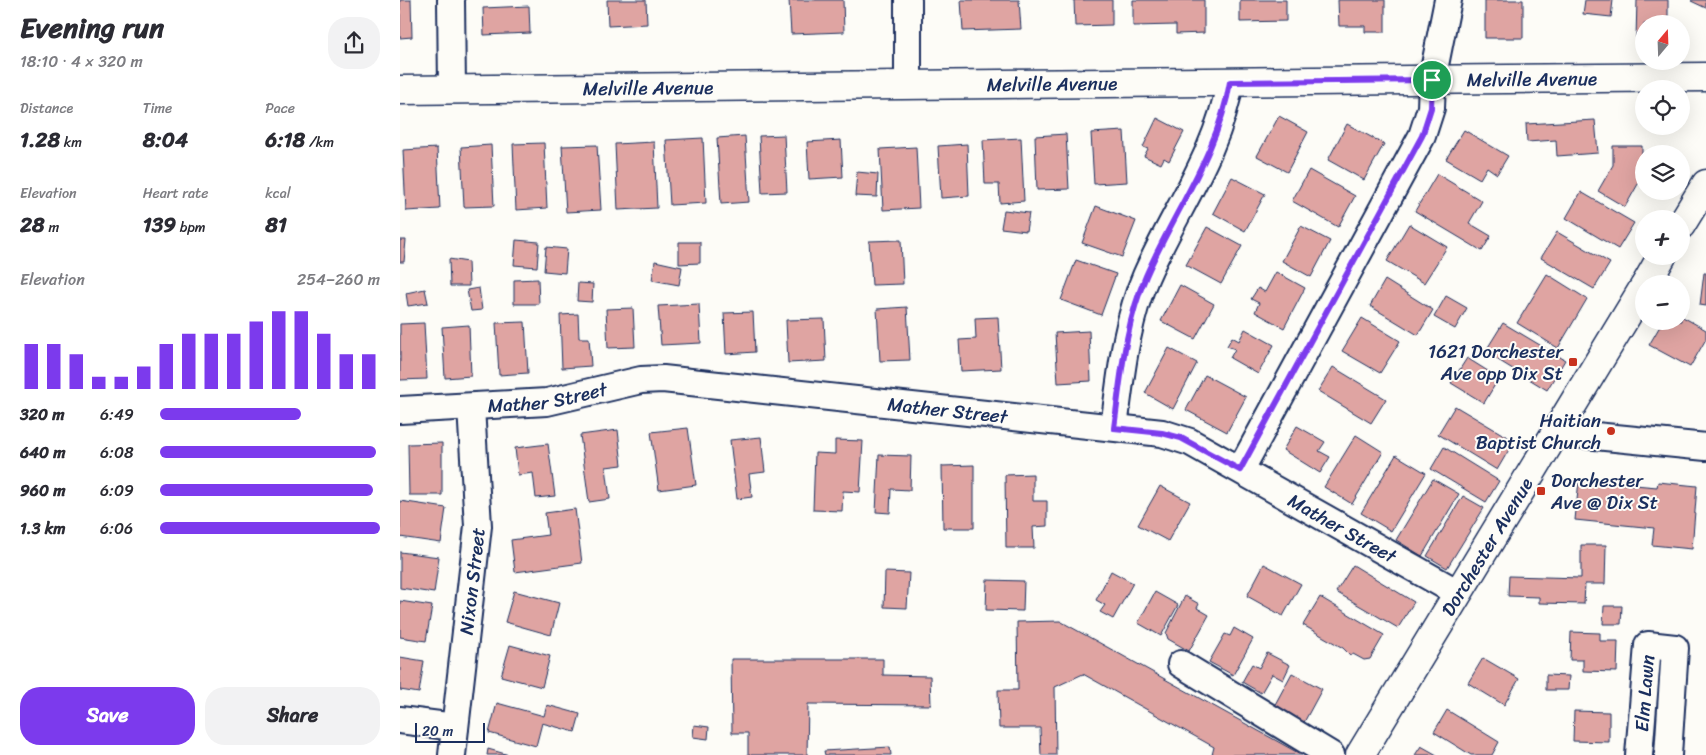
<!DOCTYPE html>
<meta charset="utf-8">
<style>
:root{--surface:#fff;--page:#f2f2f3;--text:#2b2b33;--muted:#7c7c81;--accent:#7c3aed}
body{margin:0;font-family:Sriracha,sans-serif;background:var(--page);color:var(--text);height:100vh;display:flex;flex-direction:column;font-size:19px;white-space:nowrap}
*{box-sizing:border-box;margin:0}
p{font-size:16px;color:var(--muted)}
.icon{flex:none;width:28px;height:28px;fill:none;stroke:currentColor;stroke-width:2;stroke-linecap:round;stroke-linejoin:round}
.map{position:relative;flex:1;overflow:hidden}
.side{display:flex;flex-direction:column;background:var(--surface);width:400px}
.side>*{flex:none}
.needle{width:32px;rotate:19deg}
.buttons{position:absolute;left:1235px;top:15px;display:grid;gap:10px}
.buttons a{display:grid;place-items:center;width:55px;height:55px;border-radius:50%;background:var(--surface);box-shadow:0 5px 20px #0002;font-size:25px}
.scale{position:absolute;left:15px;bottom:12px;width:70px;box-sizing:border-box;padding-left:5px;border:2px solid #1b2f5e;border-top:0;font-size:14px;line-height:18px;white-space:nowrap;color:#1b2f5e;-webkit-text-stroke:4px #fdfcf7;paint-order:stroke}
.pin{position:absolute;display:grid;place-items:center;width:42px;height:42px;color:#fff;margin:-21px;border:2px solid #fff;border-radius:50%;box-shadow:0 1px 5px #0007}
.round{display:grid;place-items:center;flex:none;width:52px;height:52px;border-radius:20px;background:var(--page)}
.overview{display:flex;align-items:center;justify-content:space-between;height:85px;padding:0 20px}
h1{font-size:28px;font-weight:700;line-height:38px}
.stats{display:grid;grid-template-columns:repeat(3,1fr);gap:8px;height:85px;padding:5px 20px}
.stats div{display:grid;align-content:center}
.stats b{font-size:21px;font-weight:700}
.stats small{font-size:14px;font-weight:400}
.stats p{font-size:14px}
.chart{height:140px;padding:10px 20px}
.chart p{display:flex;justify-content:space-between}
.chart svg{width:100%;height:90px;margin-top:5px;stroke:var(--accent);stroke-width:6}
.button{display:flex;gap:10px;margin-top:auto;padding:10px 20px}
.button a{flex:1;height:58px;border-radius:20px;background:var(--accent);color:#fff;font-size:20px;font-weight:700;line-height:58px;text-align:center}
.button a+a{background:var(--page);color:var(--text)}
ul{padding:0 20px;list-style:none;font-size:16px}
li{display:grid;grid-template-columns:80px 60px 1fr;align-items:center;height:38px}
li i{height:12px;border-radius:6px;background:var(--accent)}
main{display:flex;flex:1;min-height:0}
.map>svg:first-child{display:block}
.building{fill:#dfa4a2;stroke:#1b2f5e}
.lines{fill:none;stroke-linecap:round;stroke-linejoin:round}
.street-casing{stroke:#1b2f5e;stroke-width:30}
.secondary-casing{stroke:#1b2f5e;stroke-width:31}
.primary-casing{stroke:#1b2f5e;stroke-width:31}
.street{stroke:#fdfcf7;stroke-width:26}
.secondary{stroke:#fdfcf7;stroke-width:28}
.primary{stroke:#fdfcf7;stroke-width:28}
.route-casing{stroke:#fff;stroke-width:10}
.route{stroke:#7c3aed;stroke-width:6}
.poi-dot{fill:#c8321e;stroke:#fdfcf7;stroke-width:2}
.labels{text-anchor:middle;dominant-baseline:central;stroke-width:4;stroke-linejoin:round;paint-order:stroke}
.street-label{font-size:19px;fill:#1b2f5e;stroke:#fdfcf7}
.poi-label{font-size:19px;fill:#1b2f5e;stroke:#fdfcf7;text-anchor:end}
</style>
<main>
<section class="side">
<div class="overview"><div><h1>Evening run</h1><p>18:10 · 4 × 320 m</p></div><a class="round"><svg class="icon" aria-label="share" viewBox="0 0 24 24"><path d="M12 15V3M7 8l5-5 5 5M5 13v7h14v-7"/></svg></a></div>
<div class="stats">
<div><p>Distance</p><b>1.28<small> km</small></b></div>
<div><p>Time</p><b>8:04</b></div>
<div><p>Pace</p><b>6:18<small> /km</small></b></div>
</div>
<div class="stats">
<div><p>Elevation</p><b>28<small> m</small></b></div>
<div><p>Heart rate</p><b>139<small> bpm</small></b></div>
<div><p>kcal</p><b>81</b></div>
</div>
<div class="chart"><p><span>Elevation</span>254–260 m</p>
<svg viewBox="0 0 160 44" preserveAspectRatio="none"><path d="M5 44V22M15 44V22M25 44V27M35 44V38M45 44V38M55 44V33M65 44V22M75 44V17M85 44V17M95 44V17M105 44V11M115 44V6M125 44V6M135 44V17M145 44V27M155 44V27"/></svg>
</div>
<ul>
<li><b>320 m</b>6:49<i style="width:64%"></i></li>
<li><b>640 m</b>6:08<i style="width:98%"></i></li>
<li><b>960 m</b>6:09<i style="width:97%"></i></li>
<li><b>1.3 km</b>6:06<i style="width:100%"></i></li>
</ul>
<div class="button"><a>Save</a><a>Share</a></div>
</section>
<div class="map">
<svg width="1306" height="755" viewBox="0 0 1306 755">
<rect width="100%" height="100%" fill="#fdfcf7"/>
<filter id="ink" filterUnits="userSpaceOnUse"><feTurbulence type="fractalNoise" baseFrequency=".02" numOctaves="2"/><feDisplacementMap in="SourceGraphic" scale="10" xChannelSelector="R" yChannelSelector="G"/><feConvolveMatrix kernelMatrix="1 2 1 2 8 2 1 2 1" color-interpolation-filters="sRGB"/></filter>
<g filter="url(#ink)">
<path class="building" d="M0,0H11L12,37L0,38Z
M207,0H246L247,24L208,26Z
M389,0H443L444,32L391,34Z
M561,0H619L621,29L563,31Z
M674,0H712V25L675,26Z
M733,0H804V33L776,34V25L733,26Z
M840,0H886V21L840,22Z
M938,0H985V32H965V26H939Z
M1085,0H1123V38H1085Z
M1185,0H1213L1211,17L1183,14Z
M1237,0H1268V24H1244V38H1236Z
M1292,0H1306V8L1291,1Z
M129,6L130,33L84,35L83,8Z
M879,116L908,132L887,172L857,156Z
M757,118L784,132L769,161L764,158L761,164L744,156L748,149L743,147Z
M1195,120L1198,153L1157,156L1156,140L1127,142L1126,124Z
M947,124L984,144L964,180L928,160Z
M1064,130L1108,156L1097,174L1087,167L1080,179L1046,159Z
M724,131L727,182L694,184L691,133Z
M666,134L669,189L637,190L635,136Z
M384,135L387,192L362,193L359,136Z
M345,136L349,202L321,204L317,138Z
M303,138L306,203L270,205L266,140Z
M621,138L624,201L600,203L599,184H585L583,140Z
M441,140L443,177L409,179L407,142Z
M254,142L257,208L218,210L215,144Z
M144,143L147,208L116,210L113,144Z
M567,144L569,196L541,198L538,146Z
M91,145L94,206L64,207L61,147Z
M197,145L201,210L166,212L162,146Z
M1213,146H1242V177L1225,207L1198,191L1213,165Z
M516,147L519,208L483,210L480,149Z
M37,148L40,209L6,211L3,150Z
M909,170L955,196L938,227L892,201Z
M457,172L478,174L477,197L455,196Z
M1037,174L1082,201L1069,223L1091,236L1082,251L1015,211Z
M832,177L865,194L845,231L813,213Z
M1181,192L1234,223L1218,249L1166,218Z
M696,206L736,221L722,257L682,243Z
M604,210L629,213L626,231L601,228Z
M1009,224L1047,247L1024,283L987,261Z
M901,226L930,241L911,277L882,261Z
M807,227L842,246L821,284L786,265Z
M1157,232L1210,263L1194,289L1141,258Z
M0,240H6L4,262H0Z
M116,240L139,242L137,267L114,265Z
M501,240L503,284L472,285L469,241Z
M279,242H300V263L279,264Z
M146,247L167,249L165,273L144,271Z
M49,259L68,262L69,286H50Z
M676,260L716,274L701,315L661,300Z
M255,261L282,267L279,285L252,280Z
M876,272L905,288L884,328L855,312L859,303L851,299L858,288L865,292Z
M1304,273H1306V306L1300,305Z
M1147,274L1187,299L1158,348L1117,323Z
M138,279L139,304H114V280Z
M985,280L1033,310L1018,335L970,306Z
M178,283L193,284L192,302L177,301Z
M780,285L814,304L795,339L761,321Z
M79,288L82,310L71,311L67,290Z
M25,289L28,303L8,306L6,293Z
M1046,296L1067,308L1055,329L1034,317Z
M299,304L301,343L261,345L258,306Z
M507,307L510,360L480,361L477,309Z
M233,308L235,347L208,348L206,309Z
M353,312L355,352L326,354L324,313Z
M178,314L179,338H189L191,366L162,368L160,315Z
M1281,316L1306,330V339L1290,367L1249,345L1263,321H1281Z
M598,317L601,369L561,371L559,340L576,339L575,318Z
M962,318L1000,341L980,373L942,351Z
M424,319L426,361L388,363L386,320Z
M125,322L128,373L99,375L96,323Z
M24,323L27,379L0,380V324Z
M1103,323L1165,360L1147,390L1085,352Z
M69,325L71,376L45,378L42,327Z
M845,329L874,345L858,374L830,358L835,349L827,346L832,337L839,341Z
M689,331L691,381L658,383L655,333Z
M769,348L797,363L773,409L745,393Z
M1067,358L1099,378L1084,403L1051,383Z
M933,367L986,399L971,423L918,391Z
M805,375L846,397L827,432L786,410Z
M1055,406L1114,441L1097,470L1038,434Z
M897,426L925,442L919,451L930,457L920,473L883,450Z
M288,428L296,485L259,490L251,432Z
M218,430L222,465L206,467L210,499L189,502L180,435Z
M956,435L983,452L952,504L924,487Z
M361,437L365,472L349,474L352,497L337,499L330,440Z
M435,440L463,441L460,492L443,491L442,511L413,510L415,453L435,454Z
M42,443V495H9L8,444Z
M148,444L155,496L136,498L133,473L118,475L115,448Z
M1044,447L1099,481L1086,502L1031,469Z
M479,455L511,456L510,490L491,489L490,513L476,512Z
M996,455L1026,473L991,531L961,513Z
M574,465V528H543L542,466Z
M633,474V501H647V526L633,527L634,548H606L605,475Z
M1033,479L1059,494L1022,556L996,540Z
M1179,480L1257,487L1258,482L1297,486L1292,549L1252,545L1254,528L1175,520Z
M760,486L790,502L768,541L738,525Z
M1063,496L1084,508L1047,568L1027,556Z
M0,501L46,508L41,543L0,537Z
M175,509L182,563L115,572L111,540L148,535L145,513Z
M1181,545H1206L1205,584H1185L1184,604L1139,603V597L1108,596L1109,576L1181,578Z
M0,552L39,557L34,593L0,588Z
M864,564L901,584L883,616L847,596Z
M953,565L1014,602L998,628L936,592Z
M711,571L733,583L713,619L700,612L705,605L696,600Z
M485,572L509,573L507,608L484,607Z
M587,580L624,581L623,611L586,610Z
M114,591L159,603L151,635L105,622Z
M755,592L778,605L761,636L738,623Z
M785,596L799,604L797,608L809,615L789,651L768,639L766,633Z
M920,597L984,635L970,659L964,660L953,654L950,655L943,648L903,625Z
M0,601L32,606L26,641L0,637Z
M1204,606H1222L1221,624H1203Z
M660,621L902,755H812L814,747L683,674L655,687L656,755H641L640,728H599L598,690H618L617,622Z
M834,628L853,639L833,675L809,662L825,634L830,636Z
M1171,632L1200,633V641H1218L1217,672L1183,671V660H1170Z
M110,645L150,656L142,687L101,676Z
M867,653L890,665L883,680L872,674L861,693L842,682L852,664L859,668Z
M0,657L24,661L19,693L0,690Z
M1083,658L1119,679L1104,705L1068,683Z
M331,659H483V675L530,676L531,705L408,704L407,755H348V733H332Z
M892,673L922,689L902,726L872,710Z
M1146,675L1169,676L1168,690H1146Z
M97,703L144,716L147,705L180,714L175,732L142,723L136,746L89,733Z
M1047,710L1099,742L1092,755H1071L1034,732Z
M1174,711L1209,712V742L1173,741Z
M294,725L309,727L308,739L293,737Z
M1021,746L1037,755H1015Z
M490,747L491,755H425L424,751Z
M88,749L109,755H87Z"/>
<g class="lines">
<g class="street-casing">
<g id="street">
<path d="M51,0L52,89"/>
<path d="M508,0V84"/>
<path id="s1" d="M0,410L147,402L241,380L263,379L762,433L790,442L1058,593"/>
<path d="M714,427C721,377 725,324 746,276C774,212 819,151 830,82"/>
<path d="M1155,432L1306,447"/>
<path d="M841,469L1022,136L1031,108L1032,80L1048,0"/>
<path d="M781,664L931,755"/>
<path d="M0,720L55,727"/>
<path id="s2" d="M52,755L78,526L71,407"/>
<path id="s3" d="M1239,755L1248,645L1275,648L1268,755"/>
</g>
</g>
<g class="secondary-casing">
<g id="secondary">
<path id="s4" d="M0,90L1306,77"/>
</g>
</g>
<g class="primary-casing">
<g id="primary">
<path d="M1281,225L1306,184"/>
<path d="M1246,284L1262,256"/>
<path id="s5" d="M960,755L1244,287"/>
</g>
</g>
<use href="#street" class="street"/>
<use href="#secondary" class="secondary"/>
<use href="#primary" class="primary"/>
</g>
</g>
<g class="lines" filter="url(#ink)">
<g class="route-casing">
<path id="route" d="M1032,80L1031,108L1022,136L840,470L781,438L762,433L714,428C721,377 725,324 746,276C774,212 819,151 830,82Z"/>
</g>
<use href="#route" class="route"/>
</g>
<g class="poi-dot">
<rect x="1168" y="357" width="10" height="10" rx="2.5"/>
<circle cx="1211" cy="431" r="5"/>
<rect x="1136" y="486" width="10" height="10" rx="2.5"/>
</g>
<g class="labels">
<g class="street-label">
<text stroke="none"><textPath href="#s4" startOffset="1132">Melville Avenue</textPath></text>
<text stroke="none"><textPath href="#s4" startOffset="652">Melville Avenue</textPath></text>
<text stroke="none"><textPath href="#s4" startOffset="248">Melville Avenue</textPath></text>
<text stroke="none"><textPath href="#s1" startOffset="148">Mather Street</textPath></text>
<text stroke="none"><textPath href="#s1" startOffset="552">Mather Street</textPath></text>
<text stroke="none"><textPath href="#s1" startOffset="972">Mather Street</textPath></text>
<text stroke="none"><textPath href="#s5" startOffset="244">Dorchester Avenue</textPath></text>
<text stroke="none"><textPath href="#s2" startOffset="175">Nixon Street</textPath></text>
<text stroke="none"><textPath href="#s3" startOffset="62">Elm Lawn</textPath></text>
</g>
<g class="poi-label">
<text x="1163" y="351">1621 Dorchester<tspan x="1163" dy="22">Ave opp Dix St</tspan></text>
<text x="1201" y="420">Haitian<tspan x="1201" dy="22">Baptist Church</tspan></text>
<text x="1151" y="480" text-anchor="start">Dorchester<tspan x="1151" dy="22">Ave @ Dix St</tspan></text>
</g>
</g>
</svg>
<div class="buttons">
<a><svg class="needle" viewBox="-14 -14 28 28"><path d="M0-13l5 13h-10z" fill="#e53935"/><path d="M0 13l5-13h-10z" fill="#7c7c81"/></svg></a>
<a><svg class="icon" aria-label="locate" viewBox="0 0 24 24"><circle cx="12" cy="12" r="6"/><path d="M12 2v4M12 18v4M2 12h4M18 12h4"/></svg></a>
<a><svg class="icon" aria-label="layers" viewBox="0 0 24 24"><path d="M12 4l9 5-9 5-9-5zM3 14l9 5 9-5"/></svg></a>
<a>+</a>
<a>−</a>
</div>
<div class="scale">20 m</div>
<div class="pin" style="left:1032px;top:80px;background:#1e9e55"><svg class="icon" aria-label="arrive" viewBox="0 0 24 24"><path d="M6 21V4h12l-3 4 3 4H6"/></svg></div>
</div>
</main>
